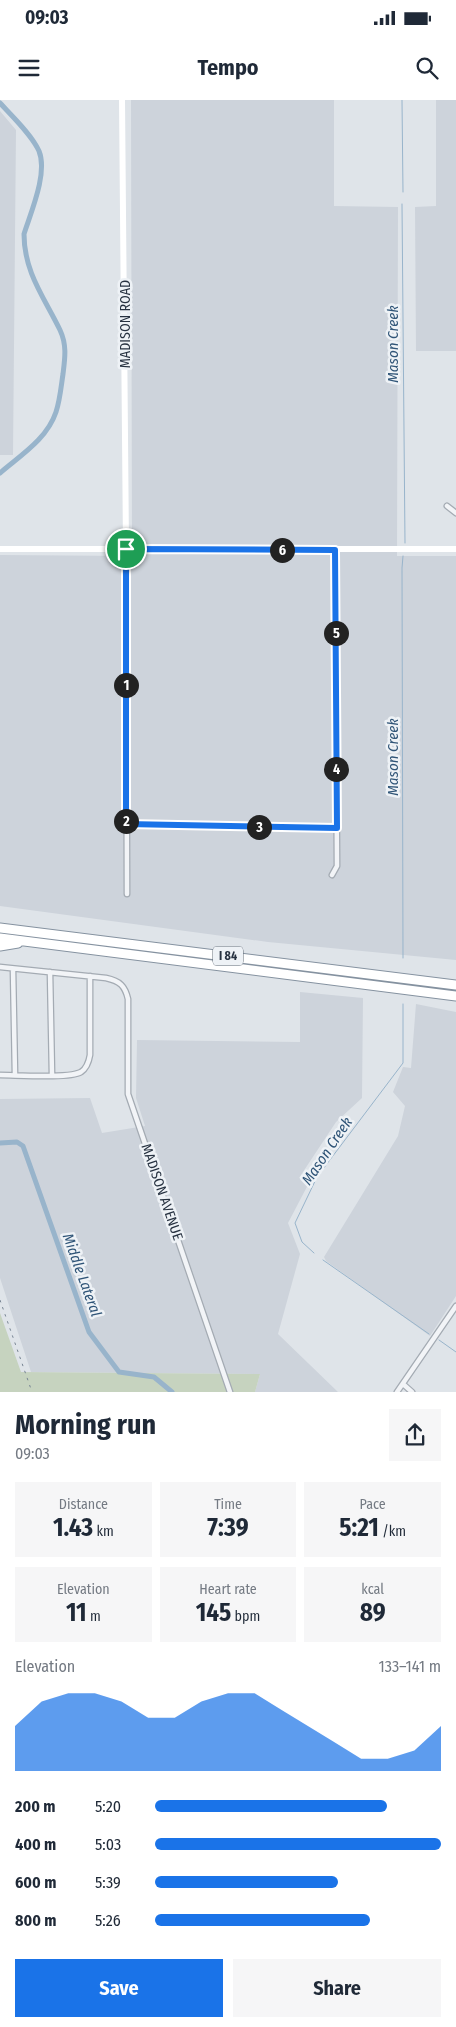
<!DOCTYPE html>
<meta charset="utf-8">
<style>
:root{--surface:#fff;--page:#f6f6f7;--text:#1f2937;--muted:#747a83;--accent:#1a73e8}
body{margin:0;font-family:"Fira Sans Condensed",sans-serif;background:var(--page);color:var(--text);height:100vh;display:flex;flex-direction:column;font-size:19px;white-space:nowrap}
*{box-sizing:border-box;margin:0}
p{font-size:16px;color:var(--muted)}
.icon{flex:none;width:28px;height:28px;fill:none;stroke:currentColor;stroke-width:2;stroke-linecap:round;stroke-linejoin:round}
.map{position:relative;height:1292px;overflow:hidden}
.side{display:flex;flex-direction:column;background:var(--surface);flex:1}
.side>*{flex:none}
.pin{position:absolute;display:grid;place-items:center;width:42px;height:42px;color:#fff;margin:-21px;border:2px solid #fff;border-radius:50%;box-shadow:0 1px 5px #0007}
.km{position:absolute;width:25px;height:25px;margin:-12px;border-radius:50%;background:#222;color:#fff;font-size:14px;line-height:25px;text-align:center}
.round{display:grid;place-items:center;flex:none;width:52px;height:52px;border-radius:0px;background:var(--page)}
.overview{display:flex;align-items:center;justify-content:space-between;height:85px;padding:0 15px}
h1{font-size:28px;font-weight:700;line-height:38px}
.stats{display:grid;grid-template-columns:repeat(3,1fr);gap:8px;height:85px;padding:5px 15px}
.stats div{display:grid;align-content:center;border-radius:0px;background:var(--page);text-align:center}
.stats b{font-size:25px;font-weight:700}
.stats small{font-size:14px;font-weight:400}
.stats p{font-size:14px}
.chart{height:140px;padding:10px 15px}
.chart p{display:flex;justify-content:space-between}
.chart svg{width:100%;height:90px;margin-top:5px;fill:var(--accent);opacity:.7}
.action{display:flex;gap:10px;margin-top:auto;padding:10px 15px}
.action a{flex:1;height:58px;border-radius:0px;background:var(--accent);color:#fff;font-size:20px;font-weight:700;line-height:58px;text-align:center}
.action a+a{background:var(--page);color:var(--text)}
ul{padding:0 15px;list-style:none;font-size:16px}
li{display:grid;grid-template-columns:80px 60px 1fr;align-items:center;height:38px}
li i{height:12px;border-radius:6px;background:var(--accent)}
.status{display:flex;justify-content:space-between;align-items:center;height:35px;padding:0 25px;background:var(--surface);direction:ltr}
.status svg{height:14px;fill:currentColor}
header{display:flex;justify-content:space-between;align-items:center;height:65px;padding:0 15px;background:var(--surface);font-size:22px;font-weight:700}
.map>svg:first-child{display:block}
.built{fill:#cdd3db}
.green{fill:#c6d3bf}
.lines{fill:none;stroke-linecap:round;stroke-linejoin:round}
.stream{stroke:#98b4cb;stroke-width:1}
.canal{stroke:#98b4cb;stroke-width:5}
.street-casing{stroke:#a4abb3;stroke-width:7}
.highway-casing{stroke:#8592a0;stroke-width:11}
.street{stroke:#f2f4f7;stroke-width:4.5}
.secondary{stroke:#fff;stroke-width:6}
.highway{stroke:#fff;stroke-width:9}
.rail{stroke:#778493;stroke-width:1;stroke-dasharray:2.5 5;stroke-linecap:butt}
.route-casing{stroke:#fff;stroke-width:10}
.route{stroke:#1a73e8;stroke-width:6}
.labels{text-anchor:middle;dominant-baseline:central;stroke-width:5;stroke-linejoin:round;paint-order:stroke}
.shield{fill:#eef2f6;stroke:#636c77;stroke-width:1}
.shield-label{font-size:12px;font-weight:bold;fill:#273241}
.street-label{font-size:14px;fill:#273241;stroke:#eef2f6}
.water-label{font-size:15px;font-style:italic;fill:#2f5477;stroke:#eef2f6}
</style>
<div class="status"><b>09:03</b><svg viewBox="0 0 49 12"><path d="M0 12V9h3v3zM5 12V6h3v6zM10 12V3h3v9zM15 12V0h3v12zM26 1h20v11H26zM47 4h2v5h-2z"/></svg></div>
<header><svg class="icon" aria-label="menu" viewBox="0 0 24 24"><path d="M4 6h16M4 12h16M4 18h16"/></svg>Tempo<svg class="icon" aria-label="search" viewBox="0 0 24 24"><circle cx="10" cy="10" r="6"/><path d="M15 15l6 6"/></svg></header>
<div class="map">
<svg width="456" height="1292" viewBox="0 0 456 1292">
<rect width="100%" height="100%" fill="#dfe4e9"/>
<path class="built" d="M131,0H334V106L398,107L397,456H456V860L268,842L0,806V455L132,456Z
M436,0H456V251H416L415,107L436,106Z
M0,11L16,30L13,355H0Z
M300,892L363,898L362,998L336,1022L299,1078L311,1079L288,1123L300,1154L278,1234L338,1292H255L260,1274L31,1272L0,1178V999L90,998L102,1033L145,1026L136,998L137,940L300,942Z
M416,904L456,912V1196L430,1236L326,1161L324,1157L398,1036L405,1006L393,992L403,967L411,968Z"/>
<path class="green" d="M0,1213L21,1272L260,1274L255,1292H0Z"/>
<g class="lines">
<path class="stream" d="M402,0L403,92
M402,104L405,443
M403,858L402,468L403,456
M314,1153L302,1142L295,1123L317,1077L403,963V904
M323,1160L429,1234
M439,1240L456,1252"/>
<path class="canal" d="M0,3C12,16 32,35 39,51C48,73 31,112 24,134C24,172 44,197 60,230C67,245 65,258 63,274C61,287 60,300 56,312C47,339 21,355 0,373
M0,1043L17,1042L23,1046L89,1232L119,1272L154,1277L172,1292"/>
<g class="street-casing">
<path id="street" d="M447,406L456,413
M126,449L127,794
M126,724L337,728
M332,775L337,766L335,450
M0,867L106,878C120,881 125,886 128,899V994L230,1292
M13,869L15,975
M50,872L52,975
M0,975C16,975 69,979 81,972C87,968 89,961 90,955V876
M403,1284L412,1292
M397,1292L456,1206"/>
</g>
<g class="highway-casing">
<path id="highway" d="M0,828L456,885
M0,838L456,896
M0,846L18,843"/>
</g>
<use href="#street" class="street"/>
<path class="secondary" d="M122,0L126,449
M0,449H456"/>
<use href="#highway" class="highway"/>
<path class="rail" d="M0,1200L32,1292"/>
</g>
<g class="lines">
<g class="route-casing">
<path id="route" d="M126,449L335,450L337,728L126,724Z"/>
</g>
<use href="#route" class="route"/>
</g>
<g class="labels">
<rect class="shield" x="213" y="846.5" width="30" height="19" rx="4"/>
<g class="shield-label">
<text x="228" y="856">I 84</text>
</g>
<g class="street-label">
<text transform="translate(125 224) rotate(-90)">MADISON ROAD</text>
<text transform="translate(162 1092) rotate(71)">MADISON AVENUE</text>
</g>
<g class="water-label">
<text transform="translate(393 244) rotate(-90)">Mason Creek</text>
<text transform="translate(393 657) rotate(-90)">Mason Creek</text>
<text transform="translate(327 1051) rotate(-56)">Mason Creek</text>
<text transform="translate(82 1175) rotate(70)">Middle Lateral</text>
</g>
</g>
</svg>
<div class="pin" style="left:126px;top:449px;background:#1e9e55"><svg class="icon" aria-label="arrive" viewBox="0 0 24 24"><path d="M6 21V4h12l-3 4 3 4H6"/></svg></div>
<b class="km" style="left:126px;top:585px">1</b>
<b class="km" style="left:126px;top:721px">2</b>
<b class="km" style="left:259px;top:727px">3</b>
<b class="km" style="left:336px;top:669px">4</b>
<b class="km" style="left:336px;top:533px">5</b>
<b class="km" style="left:282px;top:450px">6</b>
</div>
<section class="side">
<div class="overview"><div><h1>Morning run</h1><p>09:03</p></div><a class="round"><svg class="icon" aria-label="share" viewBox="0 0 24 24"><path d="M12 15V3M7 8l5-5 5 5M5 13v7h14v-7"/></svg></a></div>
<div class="stats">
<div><p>Distance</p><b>1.43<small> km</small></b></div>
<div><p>Time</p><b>7:39</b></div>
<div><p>Pace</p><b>5:21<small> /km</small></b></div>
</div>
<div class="stats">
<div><p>Elevation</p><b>11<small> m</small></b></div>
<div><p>Heart rate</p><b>145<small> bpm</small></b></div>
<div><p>kcal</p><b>89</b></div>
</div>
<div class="chart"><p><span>Elevation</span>133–141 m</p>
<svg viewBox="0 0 160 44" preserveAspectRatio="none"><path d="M0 44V22L10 10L20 6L30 6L40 10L50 18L60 18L70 10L80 6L90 6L100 14L110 22L120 30L130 38L140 38L150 34L160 22V44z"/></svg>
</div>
<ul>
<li><b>200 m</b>5:20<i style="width:81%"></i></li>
<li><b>400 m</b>5:03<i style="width:100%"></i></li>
<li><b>600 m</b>5:39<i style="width:64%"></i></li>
<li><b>800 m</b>5:26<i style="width:75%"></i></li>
</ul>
<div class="action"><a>Save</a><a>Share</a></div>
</section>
